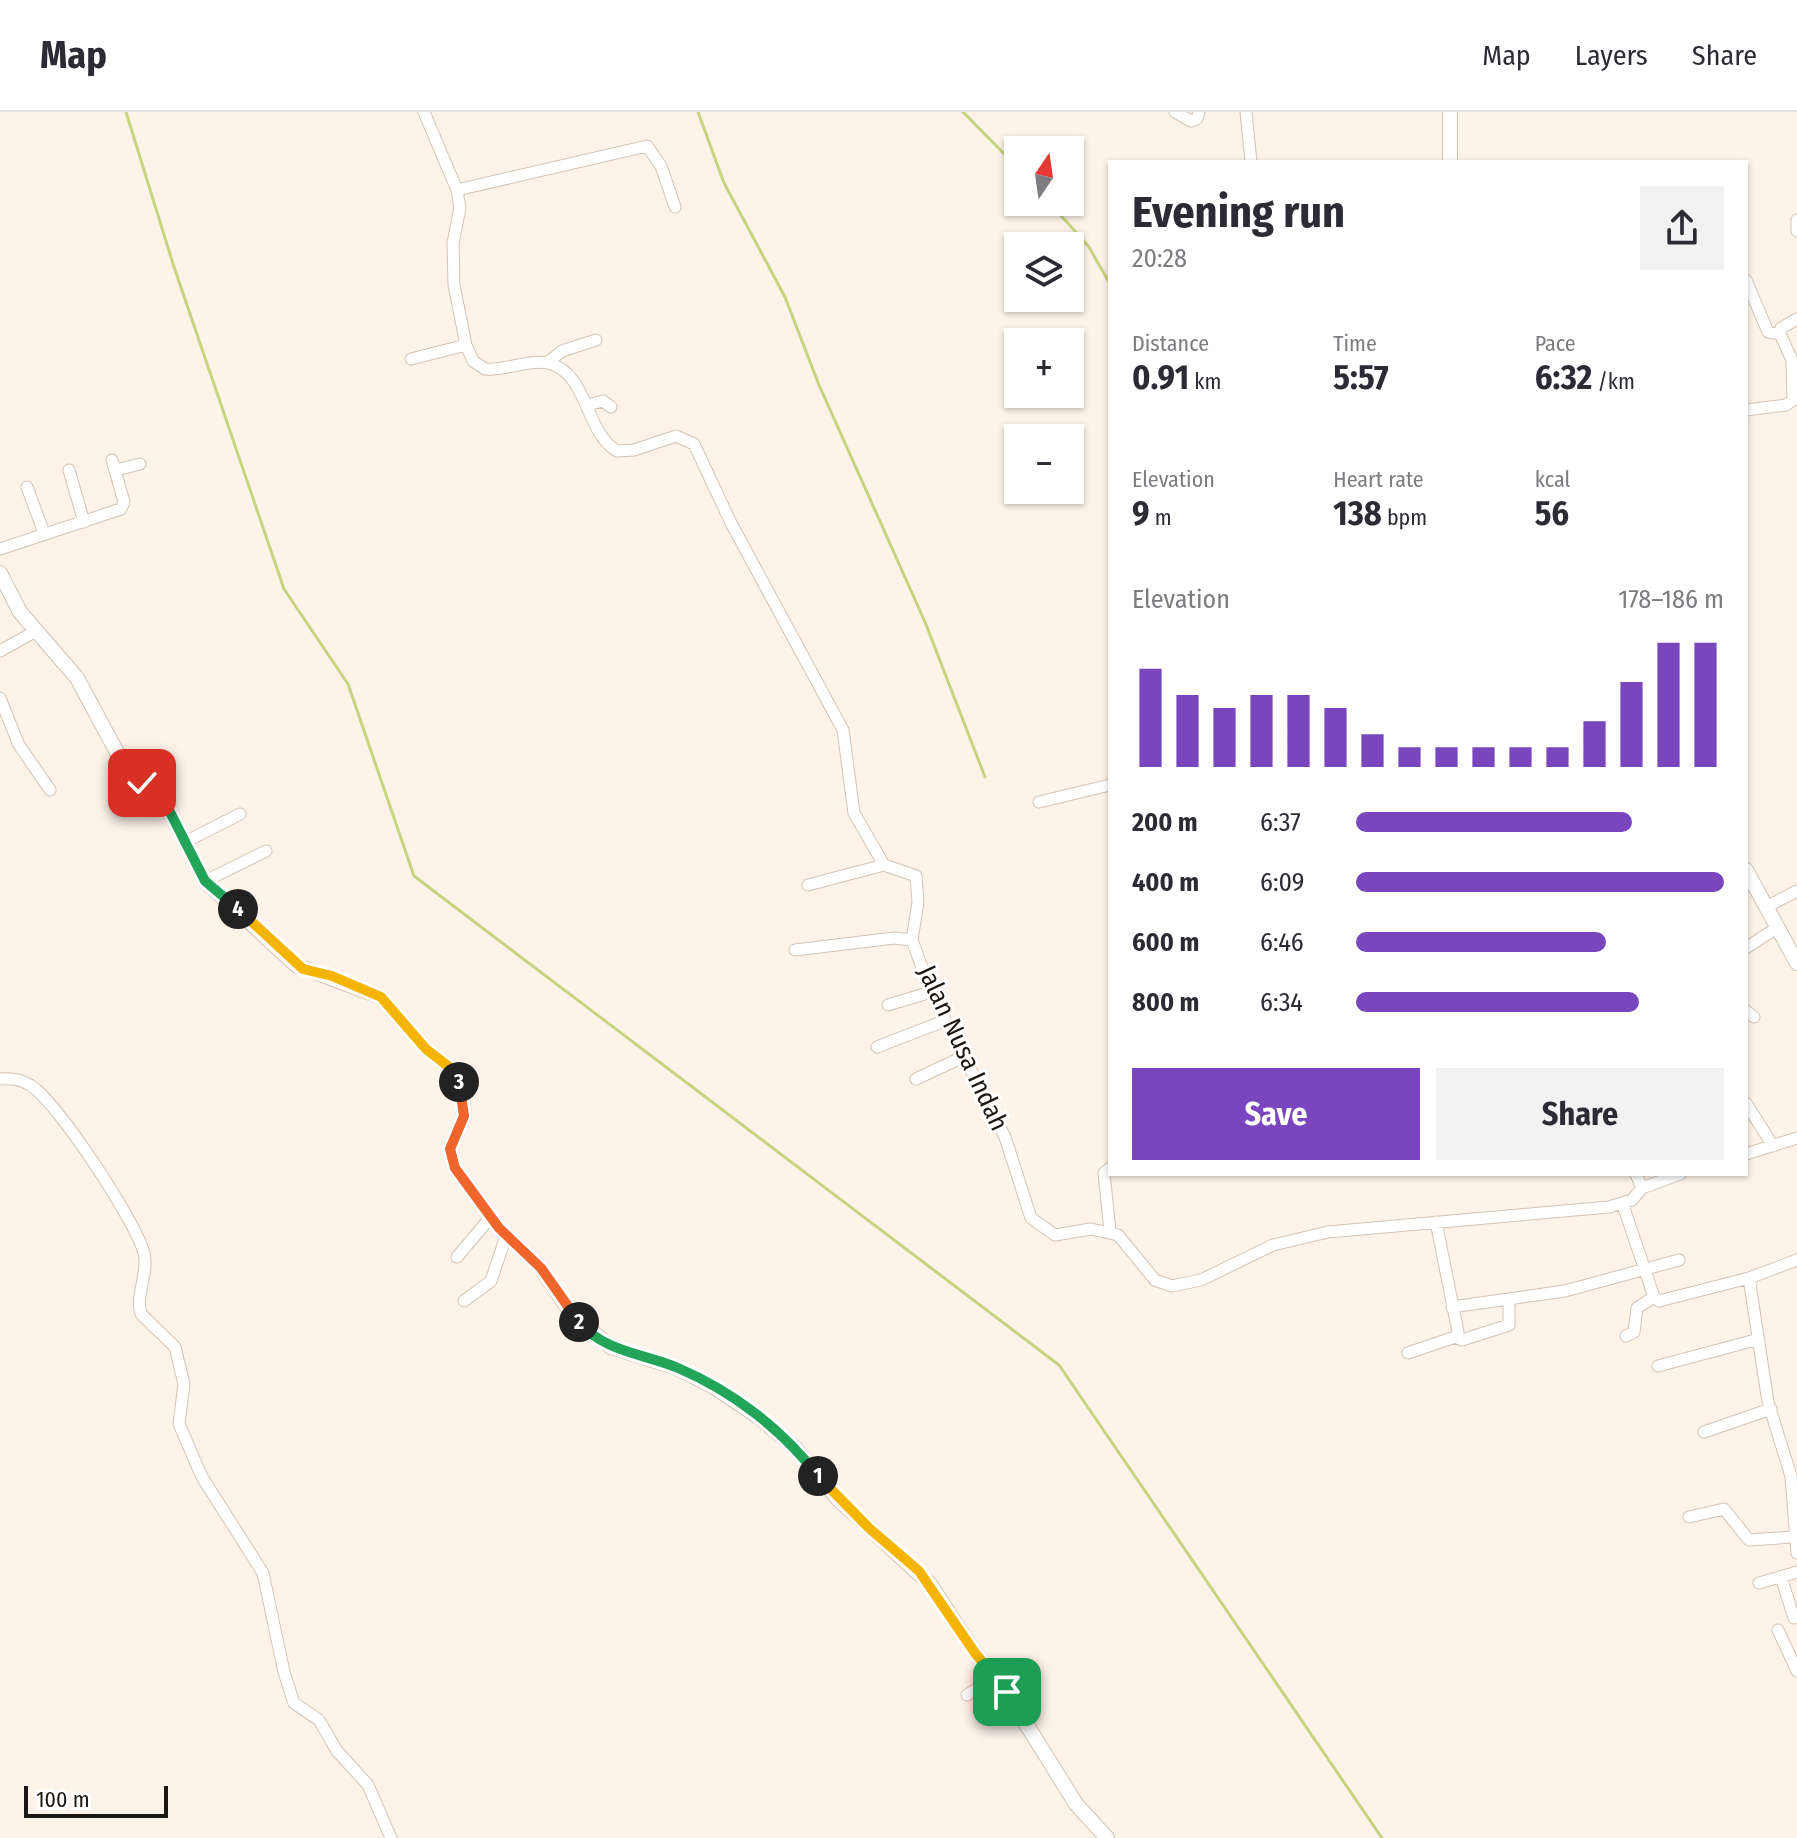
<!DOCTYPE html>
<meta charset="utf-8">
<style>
:root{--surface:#fff;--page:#f2f2f3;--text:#2b2b33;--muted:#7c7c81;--line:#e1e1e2;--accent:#7a46bd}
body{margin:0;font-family:"Fira Sans Condensed",sans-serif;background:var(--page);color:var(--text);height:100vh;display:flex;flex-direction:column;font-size:30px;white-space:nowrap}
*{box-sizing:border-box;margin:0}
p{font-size:26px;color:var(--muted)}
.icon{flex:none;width:44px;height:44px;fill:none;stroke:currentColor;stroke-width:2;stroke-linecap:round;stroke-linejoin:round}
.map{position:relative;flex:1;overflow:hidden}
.panel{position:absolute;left:1108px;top:48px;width:640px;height:1016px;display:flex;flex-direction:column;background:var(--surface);border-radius:0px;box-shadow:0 2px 6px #0004}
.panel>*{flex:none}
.needle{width:52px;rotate:13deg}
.fabs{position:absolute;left:1004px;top:24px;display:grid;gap:16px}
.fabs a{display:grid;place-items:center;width:80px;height:80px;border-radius:0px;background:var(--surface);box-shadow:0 2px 6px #0004;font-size:40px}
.scale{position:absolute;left:24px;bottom:20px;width:144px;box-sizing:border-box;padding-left:8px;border:4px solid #1c1610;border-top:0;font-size:22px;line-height:28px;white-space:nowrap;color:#1c1610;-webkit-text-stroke:6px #fff;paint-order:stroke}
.pin{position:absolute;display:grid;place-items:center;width:68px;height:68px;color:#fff;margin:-34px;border-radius:16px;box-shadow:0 4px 12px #0006}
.km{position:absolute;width:40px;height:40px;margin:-20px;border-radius:50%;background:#222;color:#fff;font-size:22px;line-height:40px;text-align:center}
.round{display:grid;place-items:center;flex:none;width:84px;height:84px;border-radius:0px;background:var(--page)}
.summary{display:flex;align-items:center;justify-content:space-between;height:136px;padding:0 24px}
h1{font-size:44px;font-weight:700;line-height:60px}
.metrics{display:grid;grid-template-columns:repeat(3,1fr);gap:12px;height:136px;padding:8px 24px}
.metrics div{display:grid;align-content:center}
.metrics b{font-size:34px;font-weight:700}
.metrics small{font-size:22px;font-weight:400}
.metrics p{font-size:22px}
.chart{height:224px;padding:16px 24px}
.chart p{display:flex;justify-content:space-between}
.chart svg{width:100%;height:144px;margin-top:8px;stroke:var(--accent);stroke-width:6}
.action{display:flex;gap:16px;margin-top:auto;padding:16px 24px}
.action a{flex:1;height:92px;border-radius:0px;background:var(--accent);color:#fff;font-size:32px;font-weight:700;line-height:92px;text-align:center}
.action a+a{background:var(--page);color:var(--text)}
ul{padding:0 24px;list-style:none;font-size:26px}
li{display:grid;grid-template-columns:128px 96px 1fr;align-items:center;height:60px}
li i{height:20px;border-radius:10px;background:var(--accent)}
header{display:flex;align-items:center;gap:48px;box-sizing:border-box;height:112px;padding:0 40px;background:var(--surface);border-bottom:2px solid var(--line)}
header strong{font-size:38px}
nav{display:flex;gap:44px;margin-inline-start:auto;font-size:28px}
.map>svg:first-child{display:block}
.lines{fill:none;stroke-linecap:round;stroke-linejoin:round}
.stream{stroke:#c7d380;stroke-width:3}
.minor-casing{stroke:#d4c3b3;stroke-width:13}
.tertiary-casing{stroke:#d4c3b3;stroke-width:16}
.minor{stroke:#fff;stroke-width:11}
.tertiary{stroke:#fff;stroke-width:14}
.split-1-casing{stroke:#fff;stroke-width:16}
.split-2-casing{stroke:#fff;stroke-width:16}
.split-3-casing{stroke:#fff;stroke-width:16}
.split-4-casing{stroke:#fff;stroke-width:16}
.split-5-casing{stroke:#fff;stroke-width:16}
.split-1{stroke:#f5b400;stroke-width:10}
.split-2{stroke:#22a559;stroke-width:10}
.split-3{stroke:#f0652b;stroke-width:10}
.split-4{stroke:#f5b400;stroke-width:10}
.split-5{stroke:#22a559;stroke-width:10}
.labels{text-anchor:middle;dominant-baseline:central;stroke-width:6;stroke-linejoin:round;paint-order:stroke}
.street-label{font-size:26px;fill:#1c1610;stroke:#fff}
</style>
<header>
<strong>Map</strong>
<nav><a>Map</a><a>Layers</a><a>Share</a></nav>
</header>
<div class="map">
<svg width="1797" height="1726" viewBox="0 0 1797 1726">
<rect width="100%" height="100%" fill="#fef3e9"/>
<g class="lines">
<path class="stream" d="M126,0L174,155L284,477L348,572L414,764L1059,1253L1382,1726
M698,0L724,71L785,185L819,273L925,510L985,665
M963,0L1018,56
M1049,90L1089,135L1110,172"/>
<g class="minor-casing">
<path id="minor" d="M424,0L457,78L460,96L453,131L454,173L466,233L473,249L485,257C506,259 528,247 548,251C588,260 585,321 617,339L634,338L676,324L694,332L731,411L843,618L854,701L884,753L916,764L918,790L912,828L931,880L1005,1025L1031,1106L1055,1123L1091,1117L1118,1123L1155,1168L1172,1174L1201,1168L1273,1133L1328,1120L1609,1095L1632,1088L1642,1076L1680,1062
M1175,0L1191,9L1197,7L1199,0
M1246,0L1251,50
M457,78L647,34L661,54L675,95
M1797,108V119
M1746,168L1768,220L1780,222
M411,247L466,233
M547,251L562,239L596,228
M587,293L603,289L611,295
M1746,298L1786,293L1793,288L1792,248L1780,222L1781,216L1797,207
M69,358L84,410
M116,358L140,352
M27,375L44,421
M0,437L121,397L124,390L112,348
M0,539L36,519
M0,586L19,633L50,678
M1039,690L1110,673
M185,730L240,702
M205,769L266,739
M808,773L884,753
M1768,794L1797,779
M1746,836L1778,815
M795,838L894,826L912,828
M888,893L931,880
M1746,899L1754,905
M877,935L944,909
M0,967C10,966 21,967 30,973C57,989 136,1110 144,1141C149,1162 135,1182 141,1202L175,1235L184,1272L179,1312L202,1365L263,1461L284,1560L294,1591L319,1608L337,1639L368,1673L391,1726
M916,967L963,945
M1746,991L1773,1034
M1746,1042L1797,1026
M1636,1062L1642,1076
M1623,1093L1654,1185L1659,1189L1749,1166L1797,1148
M1110,1119L1104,1061L1110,1056
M457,1145L490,1106
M1749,1166L1768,1290L1791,1364L1797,1441
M464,1189L491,1169L506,1124
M1452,1195L1565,1179L1679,1148
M1626,1224L1634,1220L1637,1196L1654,1185
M1455,1225L1462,1228L1509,1213V1187
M1408,1241L1455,1225L1458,1220L1436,1110
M1658,1254L1759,1227
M1704,1320L1771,1297
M1689,1405L1724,1397L1749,1428L1793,1425
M1781,1465L1794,1506
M1759,1471L1797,1460
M1778,1518L1797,1559
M967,1583L996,1565"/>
</g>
<g class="tertiary-casing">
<path id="tertiary" d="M1450,50V0
M0,461L20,500L77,566L120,646L170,700L205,769L296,853L381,885L426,937L453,958L460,971L464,1004L450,1037L455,1056L499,1116L541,1156L574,1205L611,1235L677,1256L714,1275L759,1305L795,1336L838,1387L930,1472L975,1541L1002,1573L1076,1692L1107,1726
M1746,758L1797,851"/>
</g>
<use href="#minor" class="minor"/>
<use href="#tertiary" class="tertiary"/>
</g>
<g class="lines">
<g class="split-1-casing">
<path id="split-1" d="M818,1364L869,1416L919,1459L975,1541L1007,1580"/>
</g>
<g class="split-2-casing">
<path id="split-2" d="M579,1210C606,1241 643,1241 678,1256C732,1279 782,1317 818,1364"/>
</g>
<g class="split-3-casing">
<path id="split-3" d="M459,970L464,1004L450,1037L455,1056L499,1116L541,1156L579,1210"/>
</g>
<g class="split-4-casing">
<path id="split-4" d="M238,797L303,857L332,864L381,885L426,937L453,958L459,970"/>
</g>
<g class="split-5-casing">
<path id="split-5" d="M142,671L170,700L205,769L238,797"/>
</g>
<use href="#split-1" class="split-1"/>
<use href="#split-2" class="split-2"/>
<use href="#split-3" class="split-3"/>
<use href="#split-4" class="split-4"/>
<use href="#split-5" class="split-5"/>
</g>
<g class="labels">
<g class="street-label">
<text transform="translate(963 936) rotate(65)">Jalan Nusa Indah</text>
</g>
</g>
</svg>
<div class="fabs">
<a><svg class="needle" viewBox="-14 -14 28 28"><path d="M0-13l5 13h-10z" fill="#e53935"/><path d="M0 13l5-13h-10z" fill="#7c7c81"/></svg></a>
<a><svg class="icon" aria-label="layers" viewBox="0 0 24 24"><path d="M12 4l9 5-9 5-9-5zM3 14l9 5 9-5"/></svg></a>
<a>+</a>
<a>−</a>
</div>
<div class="scale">100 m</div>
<div class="pin" style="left:1007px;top:1580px;background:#1e9e55"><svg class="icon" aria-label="arrive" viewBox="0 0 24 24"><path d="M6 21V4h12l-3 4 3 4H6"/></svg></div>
<div class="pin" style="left:142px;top:671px;background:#d93025"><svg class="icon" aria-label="check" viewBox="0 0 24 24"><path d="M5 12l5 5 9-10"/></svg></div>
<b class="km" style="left:818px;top:1364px">1</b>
<b class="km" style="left:579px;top:1210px">2</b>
<b class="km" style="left:459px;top:970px">3</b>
<b class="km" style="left:238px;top:797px">4</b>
<section class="panel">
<div class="summary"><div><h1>Evening run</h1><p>20:28</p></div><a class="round"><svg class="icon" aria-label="share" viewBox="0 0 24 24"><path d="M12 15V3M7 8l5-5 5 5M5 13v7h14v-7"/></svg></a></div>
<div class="metrics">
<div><p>Distance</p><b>0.91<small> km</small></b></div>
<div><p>Time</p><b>5:57</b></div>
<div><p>Pace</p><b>6:32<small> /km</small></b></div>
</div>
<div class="metrics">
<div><p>Elevation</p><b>9<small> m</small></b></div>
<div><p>Heart rate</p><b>138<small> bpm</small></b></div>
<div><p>kcal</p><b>56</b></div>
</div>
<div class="chart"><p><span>Elevation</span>178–186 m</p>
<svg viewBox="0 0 160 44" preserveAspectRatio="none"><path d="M5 44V14M15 44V22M25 44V26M35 44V22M45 44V22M55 44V26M65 44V34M75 44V38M85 44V38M95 44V38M105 44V38M115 44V38M125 44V30M135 44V18M145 44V6M155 44V6"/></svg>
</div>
<ul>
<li><b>200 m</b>6:37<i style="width:75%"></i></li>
<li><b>400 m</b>6:09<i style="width:100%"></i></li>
<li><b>600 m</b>6:46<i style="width:68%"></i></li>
<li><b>800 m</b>6:34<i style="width:77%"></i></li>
</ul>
<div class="action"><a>Save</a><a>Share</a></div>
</section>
</div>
